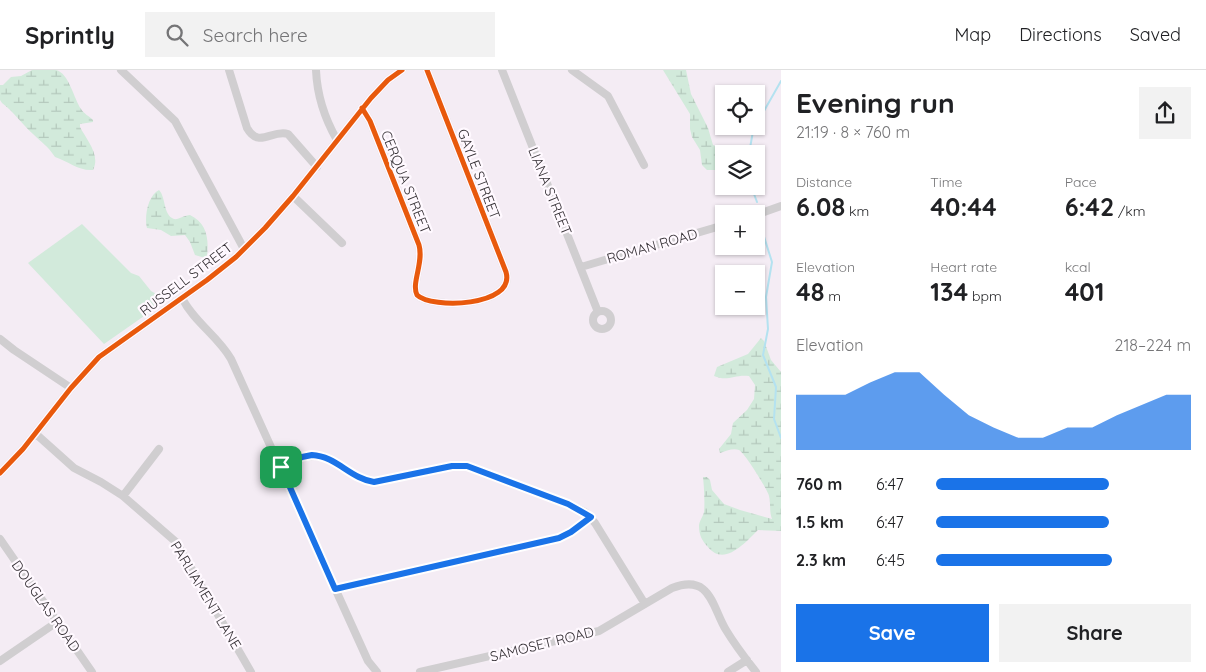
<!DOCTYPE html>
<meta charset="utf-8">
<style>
:root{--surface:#fff;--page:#f2f2f2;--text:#202124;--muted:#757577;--line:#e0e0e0;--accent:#1a73e8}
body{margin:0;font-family:Quicksand,sans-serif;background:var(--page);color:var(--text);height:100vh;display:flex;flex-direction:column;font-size:19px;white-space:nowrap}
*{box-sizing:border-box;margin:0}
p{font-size:16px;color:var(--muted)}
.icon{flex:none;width:28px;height:28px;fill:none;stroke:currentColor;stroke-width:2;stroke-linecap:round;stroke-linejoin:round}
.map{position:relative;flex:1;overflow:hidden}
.details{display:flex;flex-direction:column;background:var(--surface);width:425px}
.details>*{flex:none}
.controls{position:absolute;left:715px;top:15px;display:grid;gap:10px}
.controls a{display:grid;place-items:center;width:50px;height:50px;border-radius:0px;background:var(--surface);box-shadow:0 1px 4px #0004;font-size:25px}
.pin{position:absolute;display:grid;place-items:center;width:42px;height:42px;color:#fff;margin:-21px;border-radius:10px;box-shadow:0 2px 8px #0006}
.round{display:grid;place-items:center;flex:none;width:52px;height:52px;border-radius:0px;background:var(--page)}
.headline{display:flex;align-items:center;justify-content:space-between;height:85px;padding:0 15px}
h1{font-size:28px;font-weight:700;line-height:38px}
.metrics{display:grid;grid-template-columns:repeat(3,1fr);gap:8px;height:85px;padding:5px 15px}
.metrics div{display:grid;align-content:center}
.metrics b{font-size:25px;font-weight:700}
.metrics small{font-size:14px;font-weight:400}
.metrics p{font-size:14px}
.chart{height:140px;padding:10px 15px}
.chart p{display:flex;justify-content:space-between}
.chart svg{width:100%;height:90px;margin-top:5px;fill:var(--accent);opacity:.7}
.action{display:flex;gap:10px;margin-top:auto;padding:10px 15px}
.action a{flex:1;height:58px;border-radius:0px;background:var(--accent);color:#fff;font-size:20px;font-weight:700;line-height:58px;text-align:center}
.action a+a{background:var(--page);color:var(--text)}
ul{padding:0 15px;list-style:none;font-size:16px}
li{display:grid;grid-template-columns:80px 60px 1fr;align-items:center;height:38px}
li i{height:12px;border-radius:6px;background:var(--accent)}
header{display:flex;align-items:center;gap:30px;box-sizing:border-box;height:70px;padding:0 25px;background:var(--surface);border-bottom:1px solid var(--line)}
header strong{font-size:24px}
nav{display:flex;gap:28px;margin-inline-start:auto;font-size:18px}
.search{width:350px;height:45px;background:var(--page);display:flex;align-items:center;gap:12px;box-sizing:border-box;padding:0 18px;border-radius:0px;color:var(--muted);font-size:19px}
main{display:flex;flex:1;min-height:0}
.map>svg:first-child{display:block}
.wetland{fill:url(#wetland-marsh)}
.green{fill:#d2eadb}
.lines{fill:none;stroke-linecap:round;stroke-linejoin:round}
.stream{stroke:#b4e2f0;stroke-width:2}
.minor{stroke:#d0ced0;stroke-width:8}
.cycleway-casing{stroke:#fff9ff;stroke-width:8}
.cycleway{stroke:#e8590c;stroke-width:5}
.route-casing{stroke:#fff;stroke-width:10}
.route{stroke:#1a73e8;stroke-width:6}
.labels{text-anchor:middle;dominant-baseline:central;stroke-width:4.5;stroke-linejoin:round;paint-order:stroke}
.street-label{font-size:14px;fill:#363136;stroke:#fff9ff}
</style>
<header>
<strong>Sprintly</strong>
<div class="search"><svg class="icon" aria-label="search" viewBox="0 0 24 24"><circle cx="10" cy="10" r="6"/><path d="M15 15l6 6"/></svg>Search here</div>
<nav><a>Map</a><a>Directions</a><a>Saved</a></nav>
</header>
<main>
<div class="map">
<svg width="781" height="602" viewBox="0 0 781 602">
<defs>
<pattern id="wetland-marsh" width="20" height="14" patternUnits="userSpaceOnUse" patternTransform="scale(1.25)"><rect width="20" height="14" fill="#d2eadb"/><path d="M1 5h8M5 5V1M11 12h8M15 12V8" fill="none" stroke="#b5c9bd"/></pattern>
</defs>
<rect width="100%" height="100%" fill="#f4ecf4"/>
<path class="wetland" d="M32,0C40,0 49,0 56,0C69,3 74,29 81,39C84,44 89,46 93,50V52L80,54V57C86,69 101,85 93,100C78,101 68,91 55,87C47,75 42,73 33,64C22,54 14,42 2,33L0,30V15H3L11,7L21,6Z
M663,0H686L691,24L708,58L713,75L724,80L740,84H724V100H707L702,95L700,80L692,67L690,59V44Z
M159,120C166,127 163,145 174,149C178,150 185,145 190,145C207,153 209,169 207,186L205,188L195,185L190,172L185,165L171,166L161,160L147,158C144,147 148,125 159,120Z
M761,268L764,271L771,290L781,302V461L758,460C745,473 724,497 708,477C702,471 699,465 699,456C699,451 703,447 704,442C705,433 704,416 703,407H707L710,410L712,420L724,434L740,440L772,449C769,441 771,434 769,426C768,420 744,382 739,380C733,378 726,381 720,383L719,379L731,364L733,353L747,340L754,329L755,315L749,306C735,304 728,312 714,306L717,297L748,284Z"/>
<path class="green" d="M82,154L131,203L139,206L151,221L167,230L104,274L28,193Z"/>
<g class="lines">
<path class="stream" d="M756,55L781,11
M749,84L753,61L755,56
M751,116L757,132
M760,154L772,192L766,227L768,259L763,285L776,317L774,349L781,368"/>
<path class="minor" d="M121,0L175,51L244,179
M229,0L247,58C259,79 272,59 288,64L317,97
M316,0C317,24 325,49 337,70
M502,0L598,242
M572,0L608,26L644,95
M362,38L370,51L419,175C424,193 411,213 417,225C431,239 516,237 506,202L427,0
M293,126L342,173
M756,145L781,136
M581,197L724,155
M182,228C194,252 218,266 231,289L368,591L377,602
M593 250a9 9 0 1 1 18 0a9 9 0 1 1-18 0Z
M0,269L14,280L71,318
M36,364L74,398L101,412L123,426L176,472L251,602
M281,397C317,380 319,383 352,403C359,408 366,411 374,412L451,396L463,395L568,434L585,442L595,453L645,534
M0,403L23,379L71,318L99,287L207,210L236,187L265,158L293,126L371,28L388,10L402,0
M123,426L159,379
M0,469L92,602
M335,519L559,468L571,462L591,447
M0,591L57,552
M420,602L599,561L672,518C711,503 712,537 726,560C735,575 745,588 756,602
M728,602L747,590"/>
<g class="cycleway-casing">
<path id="cycleway" d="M362,38L370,51L419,175C424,193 411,213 417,225C431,239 516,237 506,202L427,0
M0,403L23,379L71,318L99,287L207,210L236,187L265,158L293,126L371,28L388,10L402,0"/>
</g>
<use href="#cycleway" class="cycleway"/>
</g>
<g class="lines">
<g class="route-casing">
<path id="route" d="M312,385C336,386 351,409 374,412L452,396H467L568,434L591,447L571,462L559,468L335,519L281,397L302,387Z"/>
</g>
<use href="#route" class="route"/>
</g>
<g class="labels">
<g class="street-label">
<text transform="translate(479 104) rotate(69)">GAYLE STREET</text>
<text transform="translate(406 112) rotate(68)">CERQUA STREET</text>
<text transform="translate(550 121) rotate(68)">LIANA STREET</text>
<text transform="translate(652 176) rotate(-16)">ROMAN ROAD</text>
<text transform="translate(186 209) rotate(-37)">RUSSELL STREET</text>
<text transform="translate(206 525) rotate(59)">PARLIAMENT LANE</text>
<text transform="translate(46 536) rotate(55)">DOUGLAS ROAD</text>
<text transform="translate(542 574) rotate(-14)">SAMOSET ROAD</text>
</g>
</g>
</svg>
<div class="controls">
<a><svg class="icon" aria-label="locate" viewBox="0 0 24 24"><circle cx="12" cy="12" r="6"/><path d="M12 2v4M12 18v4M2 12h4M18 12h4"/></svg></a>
<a><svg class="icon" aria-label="layers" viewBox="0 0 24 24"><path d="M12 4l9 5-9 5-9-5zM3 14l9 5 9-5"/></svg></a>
<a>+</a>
<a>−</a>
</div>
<div class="pin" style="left:281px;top:397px;background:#1e9e55"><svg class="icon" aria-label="arrive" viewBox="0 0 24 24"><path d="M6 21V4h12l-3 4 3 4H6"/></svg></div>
</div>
<section class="details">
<div class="headline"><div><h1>Evening run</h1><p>21:19 · 8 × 760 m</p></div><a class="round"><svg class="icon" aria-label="share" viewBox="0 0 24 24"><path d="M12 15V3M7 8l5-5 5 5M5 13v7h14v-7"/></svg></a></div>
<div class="metrics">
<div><p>Distance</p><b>6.08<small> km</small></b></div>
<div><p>Time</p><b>40:44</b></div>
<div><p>Pace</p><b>6:42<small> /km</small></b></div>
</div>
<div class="metrics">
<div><p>Elevation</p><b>48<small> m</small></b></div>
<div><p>Heart rate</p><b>134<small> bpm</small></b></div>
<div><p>kcal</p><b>401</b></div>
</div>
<div class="chart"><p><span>Elevation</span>218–224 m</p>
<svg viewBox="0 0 160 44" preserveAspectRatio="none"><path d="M0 44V17L10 17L20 17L30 11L40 6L50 6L60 17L70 27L80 33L90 38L100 38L110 33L120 33L130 27L140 22L150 17L160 17V44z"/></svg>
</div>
<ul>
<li><b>760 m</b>6:47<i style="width:68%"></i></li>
<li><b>1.5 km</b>6:47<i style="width:68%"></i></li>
<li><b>2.3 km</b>6:45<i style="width:69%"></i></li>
</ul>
<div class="action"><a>Save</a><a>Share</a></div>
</section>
</main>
